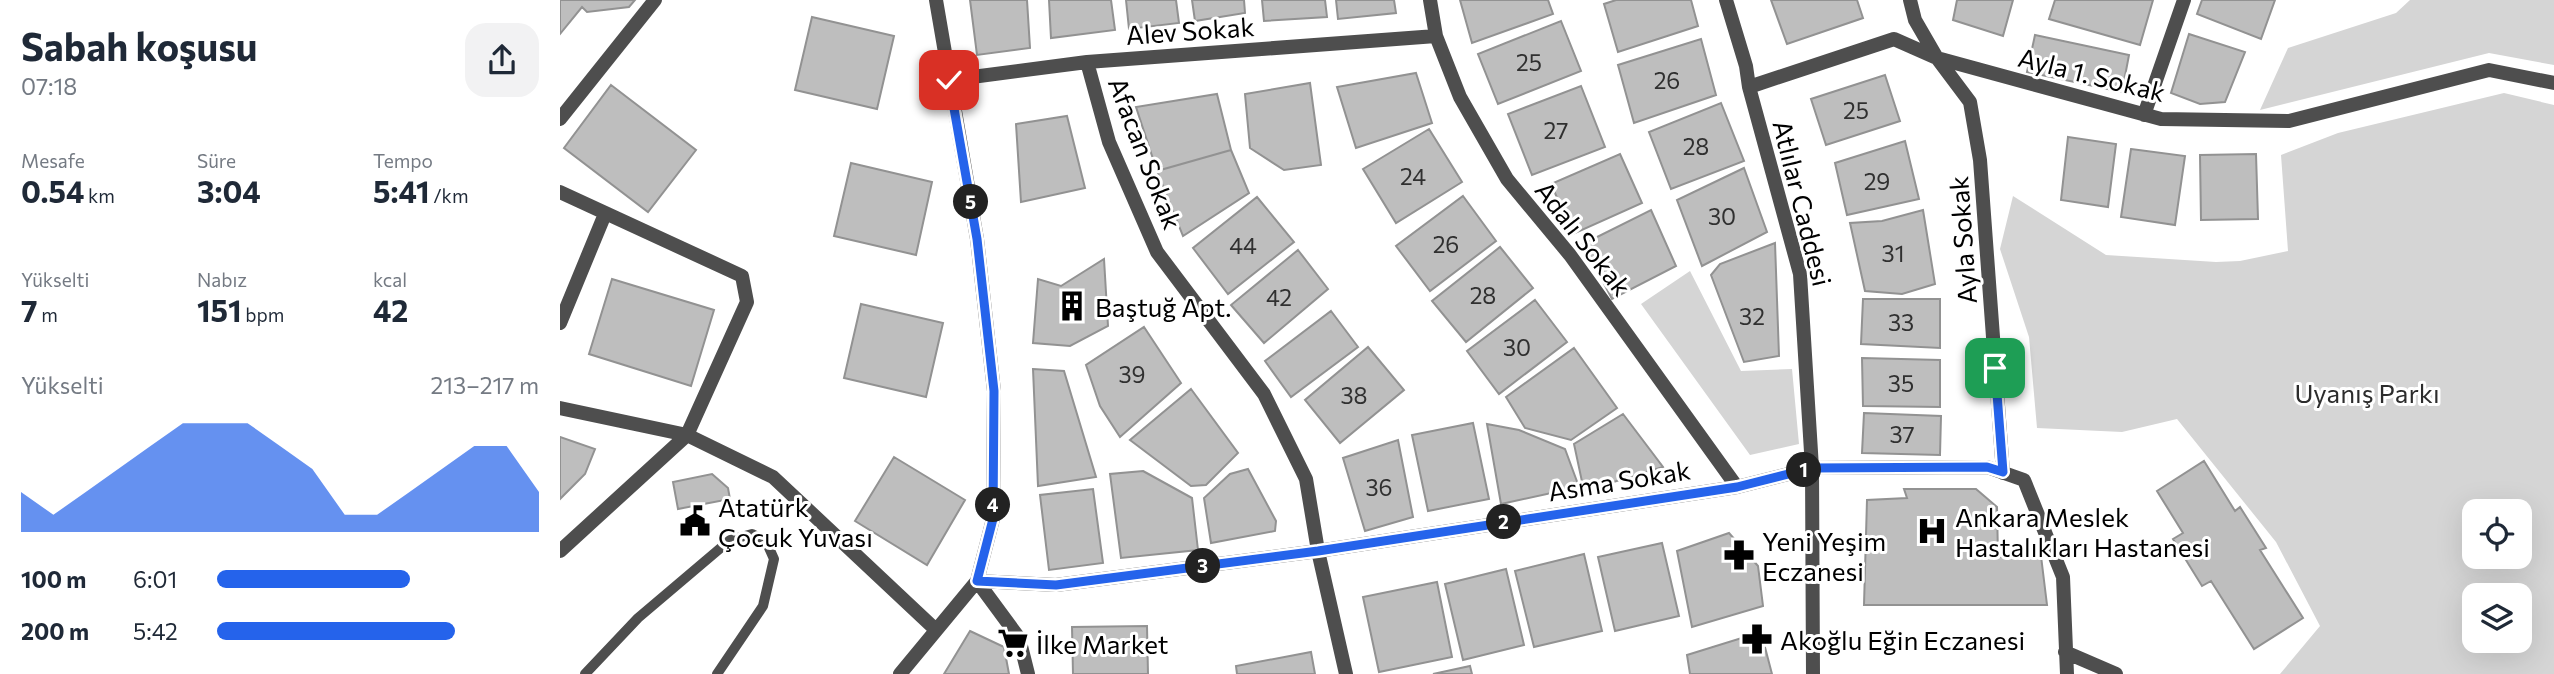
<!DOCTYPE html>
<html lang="tr">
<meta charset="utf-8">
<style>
:root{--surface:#fff;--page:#f2f2f3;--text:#1f2937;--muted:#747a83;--accent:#2563eb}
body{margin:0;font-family:Commissioner,sans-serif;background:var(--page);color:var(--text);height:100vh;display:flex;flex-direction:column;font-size:26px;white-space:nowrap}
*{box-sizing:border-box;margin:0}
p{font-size:23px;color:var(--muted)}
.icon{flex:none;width:38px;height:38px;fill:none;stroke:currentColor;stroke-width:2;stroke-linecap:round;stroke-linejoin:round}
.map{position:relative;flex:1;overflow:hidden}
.side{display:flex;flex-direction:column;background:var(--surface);width:560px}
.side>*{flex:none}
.buttons{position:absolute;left:1902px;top:499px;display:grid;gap:14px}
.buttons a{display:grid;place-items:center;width:70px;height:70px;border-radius:14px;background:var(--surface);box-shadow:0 7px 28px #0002;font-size:35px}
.pin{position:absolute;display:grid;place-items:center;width:60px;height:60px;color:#fff;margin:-30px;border-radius:14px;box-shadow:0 4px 10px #0006}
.km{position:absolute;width:35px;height:35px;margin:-18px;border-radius:50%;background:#222;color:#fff;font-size:19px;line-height:35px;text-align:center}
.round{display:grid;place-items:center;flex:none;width:74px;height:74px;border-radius:21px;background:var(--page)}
.head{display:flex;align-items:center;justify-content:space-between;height:119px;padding:0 21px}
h1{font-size:38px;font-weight:700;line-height:52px}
.metrics{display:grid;grid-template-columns:repeat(3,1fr);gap:10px;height:119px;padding:7px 21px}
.metrics div{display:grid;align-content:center}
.metrics b{font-size:30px;font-weight:700}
.metrics small{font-size:19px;font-weight:400}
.metrics p{font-size:19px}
.chart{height:196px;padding:14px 21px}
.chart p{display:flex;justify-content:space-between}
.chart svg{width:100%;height:126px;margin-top:7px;fill:var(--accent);opacity:.7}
ul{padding:0 21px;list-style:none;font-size:23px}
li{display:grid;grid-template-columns:112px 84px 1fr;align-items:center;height:52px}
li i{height:18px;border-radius:9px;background:var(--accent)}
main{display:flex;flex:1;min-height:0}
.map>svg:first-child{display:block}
.green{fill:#d5d5d5;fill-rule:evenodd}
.building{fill:#bebebe;stroke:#929292;stroke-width:2}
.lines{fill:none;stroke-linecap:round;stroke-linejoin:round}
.service{stroke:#4e4e4e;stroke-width:10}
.minor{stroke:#4e4e4e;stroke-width:14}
.route-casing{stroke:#fff;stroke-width:14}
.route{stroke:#2563eb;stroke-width:9}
.labels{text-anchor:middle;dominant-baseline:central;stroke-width:6;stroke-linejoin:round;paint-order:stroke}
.number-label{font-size:23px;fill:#303030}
.street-label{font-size:26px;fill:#000;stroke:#fff}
.poi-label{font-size:26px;fill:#000;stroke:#fff;text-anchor:start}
.park-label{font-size:26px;fill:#2c2c2c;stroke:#fff}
</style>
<main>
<section class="side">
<div class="head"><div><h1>Sabah koşusu</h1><p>07:18</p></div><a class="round"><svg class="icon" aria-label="share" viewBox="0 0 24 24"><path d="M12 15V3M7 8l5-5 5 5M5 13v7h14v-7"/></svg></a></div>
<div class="metrics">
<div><p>Mesafe</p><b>0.54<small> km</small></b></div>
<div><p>Süre</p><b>3:04</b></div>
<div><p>Tempo</p><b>5:41<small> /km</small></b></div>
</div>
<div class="metrics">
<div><p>Yükselti</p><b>7<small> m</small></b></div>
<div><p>Nabız</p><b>151<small> bpm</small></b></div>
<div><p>kcal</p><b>42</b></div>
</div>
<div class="chart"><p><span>Yükselti</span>213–217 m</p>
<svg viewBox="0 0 160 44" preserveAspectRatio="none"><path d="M0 44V30L10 38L20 30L30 22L40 14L50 6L60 6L70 6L80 14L90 22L100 38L110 38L120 30L130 22L140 14L150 14L160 30V44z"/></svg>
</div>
<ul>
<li><b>100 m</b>6:01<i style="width:60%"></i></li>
<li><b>200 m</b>5:42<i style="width:74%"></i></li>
</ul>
</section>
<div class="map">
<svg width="1994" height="674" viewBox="0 0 1994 674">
<rect width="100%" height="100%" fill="#fff"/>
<path class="green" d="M1850,0H1994V65L1929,53L1700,110L1728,48L1836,13Z
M1944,93L1994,105V674H1720L1760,626L1716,542L1617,419L1562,432L1477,428L1469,337L1440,249L1453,196L1546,255L1656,262L1680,261L1728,251L1721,155L1778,133ZM1960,511V556H1914V511ZM1960,595V640H1914V595Z
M1130,271L1181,371L1232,369L1239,444L1190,455L1081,304Z"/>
<path class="building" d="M0,0H75L69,7L27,12L22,7L0,34Z
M410,0H467L470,48L417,55Z
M489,0H551L555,30L491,38Z
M566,0H616L619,23L569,29Z
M632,0H684L685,13L635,21Z
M702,0H765L767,17L704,21Z
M776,0H834L836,13L778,19Z
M900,0H988L993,14L912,43Z
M1056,0H1131L1138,26L1058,52L1044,4Z
M1211,0H1297L1303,18L1227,44Z
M1397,0H1453L1443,36L1393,20Z
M1495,0H1593L1580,45L1489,19Z
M1642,0H1715L1701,39L1637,14Z
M252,17L334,36L317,109L235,90Z
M1001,21L1021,71L938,104L918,54Z
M1629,34L1685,52L1665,102L1640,104L1611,93Z
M1475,35L1569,55L1562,92L1467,72Z
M1141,39L1156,95L1074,123L1058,65Z
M856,73L872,123L796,148L777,87Z
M1325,75L1340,121L1266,145L1251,99Z
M750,83L761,165L724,170L690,148L685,94Z
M51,85L136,150L88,212L4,148Z
M1021,86L1045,147L972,175L948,114Z
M657,94L671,150L597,171L576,107Z
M1161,103L1184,161L1111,189L1089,132Z
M507,116L525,188L461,202L456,124Z
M869,129L902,182L836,223L803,169Z
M1508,137L1556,144L1548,207L1501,200Z
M1345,141L1359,199L1287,215L1275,163Z
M1571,149L1625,156L1615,225L1561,217Z
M671,150L689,193L623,236L597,171Z
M1060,154L1082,203L1013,234L991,184Z
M1696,154L1698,219L1641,220L1640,155Z
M291,163L372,182L356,255L274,236Z
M1184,168L1207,232L1142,266L1117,200Z
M903,196L936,241L870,291L836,246Z
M697,197L734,242L668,294L633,248Z
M1091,210L1116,266L1052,299L1023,244Z
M1363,210L1375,284L1342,294L1305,291L1290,223L1322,221Z
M1215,243L1219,356L1184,362L1151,275L1160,264Z
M940,247L973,288L906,342L872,301Z
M738,250L768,289L704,343L671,305Z
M544,259L548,326L510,346L473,343L478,279L501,286Z
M52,279L154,310L131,386L29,354Z
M1303,299H1380V348L1301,344Z
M975,300L1007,342L939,394L907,351Z
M301,304L383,323L366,397L284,378Z
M771,311L798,347L731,397L705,361Z
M584,327L621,383L560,437L540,406L526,365Z
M808,347L844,390L780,443L745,400Z
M1014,348L1057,408L1011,440L965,428L946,397Z
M1302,358L1380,360V407L1303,406Z
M473,369L504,371L536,477L478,486Z
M631,389L678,453L646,485L631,486L570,440Z
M1304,413L1381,416L1380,455L1302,453Z
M1063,414L1103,467L1024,491L1014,444Z
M913,423L929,499L868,511L852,435Z
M927,424L959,430L1005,449L1019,487L941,504Z
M0,437L35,449L25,474L0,499Z
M838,440L853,517L805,531L783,458Z
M334,457L405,500L367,565L295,521Z
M1644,461L1675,511L1680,507L1706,548L1700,550L1743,618L1694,649L1651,581L1642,586L1613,539L1623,533L1597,491Z
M688,469L716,521L715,531L651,543L644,498L670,474Z
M583,471L632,498L638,550L561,558L550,474Z
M152,474L168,488L170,499L118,509L113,482Z
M533,489L543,563L489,570L480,495Z
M1344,489H1416L1437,507L1438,557L1481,556L1487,605H1304L1307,500L1347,498Z
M1169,533L1198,566L1203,606L1132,627L1117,551Z
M1102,543L1119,616L1055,631L1038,557Z
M1024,554L1042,631L974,647L955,571Z
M946,569L964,645L903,660L885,584Z
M877,582L892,657L819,672L803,597Z
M587,626L588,674H513L512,627Z
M410,631L444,647L449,674H384Z
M1201,632L1212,674H1130L1127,655Z
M751,652L755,674H677L676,666Z
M910,666L912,674H873Z"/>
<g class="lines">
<path class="service" d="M25,674L78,618L170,540L192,534L206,541L214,559L203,606L157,674"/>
<path class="minor" d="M870,0L876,36L900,97L947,179L1010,255L1177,487
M1166,0L1186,66L1189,87L1240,274L1252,468L1253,674
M1350,0L1355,20L1377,58L1410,102L1420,160L1443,473
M527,62L549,142L597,252L704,394L746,479L758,551L786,674
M389,80L527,62L876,36
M1189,87L1334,39L1377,58L1601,119L1729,121L1929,70L1994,83
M1584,115L1624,0
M0,119L95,0
M0,192L182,276L187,302L127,435L0,551
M0,323L45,214
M0,408L127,435L213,477L376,630
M417,581L496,585L758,551L1177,487L1252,468L1427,467L1464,480L1503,577L1507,674
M417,581L459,638L468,674
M1505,652L1556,674
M340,674L417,581L433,519L434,391L417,239L376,0"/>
</g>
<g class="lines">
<g class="route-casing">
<path id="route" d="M389,80L417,239L434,391L433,519L417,581L496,585L758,551L1177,487L1252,468L1427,467L1443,472L1435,368"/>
</g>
<use href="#route" class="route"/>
</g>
<defs>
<g id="building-bare" transform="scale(2.415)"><path d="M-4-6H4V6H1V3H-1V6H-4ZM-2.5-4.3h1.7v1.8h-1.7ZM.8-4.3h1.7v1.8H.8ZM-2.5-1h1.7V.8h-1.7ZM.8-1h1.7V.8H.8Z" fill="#000" stroke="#fff" stroke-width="2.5" paint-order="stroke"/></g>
<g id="civic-bare" transform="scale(2.415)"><path d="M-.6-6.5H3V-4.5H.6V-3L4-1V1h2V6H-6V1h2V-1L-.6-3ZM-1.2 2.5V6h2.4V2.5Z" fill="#000" stroke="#fff" stroke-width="2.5" paint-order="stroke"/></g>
<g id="hospital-bare" transform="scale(2.415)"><path d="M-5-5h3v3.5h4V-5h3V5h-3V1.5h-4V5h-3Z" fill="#000" stroke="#fff" stroke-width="2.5" paint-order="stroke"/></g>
<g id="pharmacy-bare" transform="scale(2.415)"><path d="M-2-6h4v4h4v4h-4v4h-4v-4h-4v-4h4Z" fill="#000" stroke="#fff" stroke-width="2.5" paint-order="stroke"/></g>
<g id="supermarket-bare" transform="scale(2.415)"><path d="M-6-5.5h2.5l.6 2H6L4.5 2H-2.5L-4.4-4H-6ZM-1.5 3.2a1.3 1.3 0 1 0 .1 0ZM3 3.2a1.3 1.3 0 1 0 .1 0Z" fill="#000" stroke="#fff" stroke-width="2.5" paint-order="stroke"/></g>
</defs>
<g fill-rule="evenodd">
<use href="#building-bare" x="512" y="306"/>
<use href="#civic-bare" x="135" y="521"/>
<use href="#hospital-bare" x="1372" y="531"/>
<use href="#pharmacy-bare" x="1179" y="555"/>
<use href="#pharmacy-bare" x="1197" y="639"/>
<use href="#supermarket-bare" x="453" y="643"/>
</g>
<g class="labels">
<g class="number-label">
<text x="969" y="62">25</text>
<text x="1107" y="80">26</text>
<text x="1296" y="110">25</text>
<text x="996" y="130">27</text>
<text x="1136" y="146">28</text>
<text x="853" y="176">24</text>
<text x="1317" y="181">29</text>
<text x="1162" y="216">30</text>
<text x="886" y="244">26</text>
<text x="683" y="245">44</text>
<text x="1333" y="253">31</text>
<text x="923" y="295">28</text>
<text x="719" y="297">42</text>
<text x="1192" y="316">32</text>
<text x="1341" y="322">33</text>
<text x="957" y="347">30</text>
<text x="572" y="374">39</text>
<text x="1341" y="383">35</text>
<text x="794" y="395">38</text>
<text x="1342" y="434">37</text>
<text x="819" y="487">36</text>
</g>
<g class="street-label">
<text transform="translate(630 30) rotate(-4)">Alev Sokak</text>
<text transform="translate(1532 74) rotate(14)">Ayla 1. Sokak</text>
<text transform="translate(586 153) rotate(69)">Afacan Sokak</text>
<text transform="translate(1243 203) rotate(76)">Atlılar Caddesi</text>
<text transform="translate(1024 238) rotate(52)">Adalı Sokak</text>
<text transform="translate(1402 240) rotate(-94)">Ayla Sokak</text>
<text transform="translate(1059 480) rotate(-9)">Asma Sokak</text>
</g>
<g class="poi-label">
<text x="535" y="306">Baştuğ Apt.</text>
<text x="158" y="506">Atatürk<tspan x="158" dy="30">Çocuk Yuvası</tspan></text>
<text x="1395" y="516">Ankara Meslek<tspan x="1395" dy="30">Hastalıkları Hastanesi</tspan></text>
<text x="1202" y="540">Yeni Yeşim<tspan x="1202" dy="30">Eczanesi</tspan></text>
<text x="1220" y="639">Akoğlu Eğin Eczanesi</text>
<text x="476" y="643">İlke Market</text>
</g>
<g class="park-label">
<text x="1807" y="392">Uyanış Parkı</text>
</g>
</g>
</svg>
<div class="buttons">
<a><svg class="icon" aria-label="locate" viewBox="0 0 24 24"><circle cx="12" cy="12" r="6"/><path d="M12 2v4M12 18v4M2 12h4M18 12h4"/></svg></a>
<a><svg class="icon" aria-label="layers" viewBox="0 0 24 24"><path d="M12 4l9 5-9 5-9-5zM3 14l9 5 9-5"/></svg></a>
</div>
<div class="pin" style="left:1435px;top:368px;background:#1e9e55"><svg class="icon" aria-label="arrive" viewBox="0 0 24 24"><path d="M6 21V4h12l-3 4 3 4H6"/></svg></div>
<div class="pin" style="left:389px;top:80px;background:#d93025"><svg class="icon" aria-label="check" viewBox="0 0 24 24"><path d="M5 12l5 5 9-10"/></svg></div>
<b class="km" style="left:1244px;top:470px">1</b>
<b class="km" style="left:944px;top:522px">2</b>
<b class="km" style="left:643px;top:566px">3</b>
<b class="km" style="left:433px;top:505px">4</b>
<b class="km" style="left:411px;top:202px">5</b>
</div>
</main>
